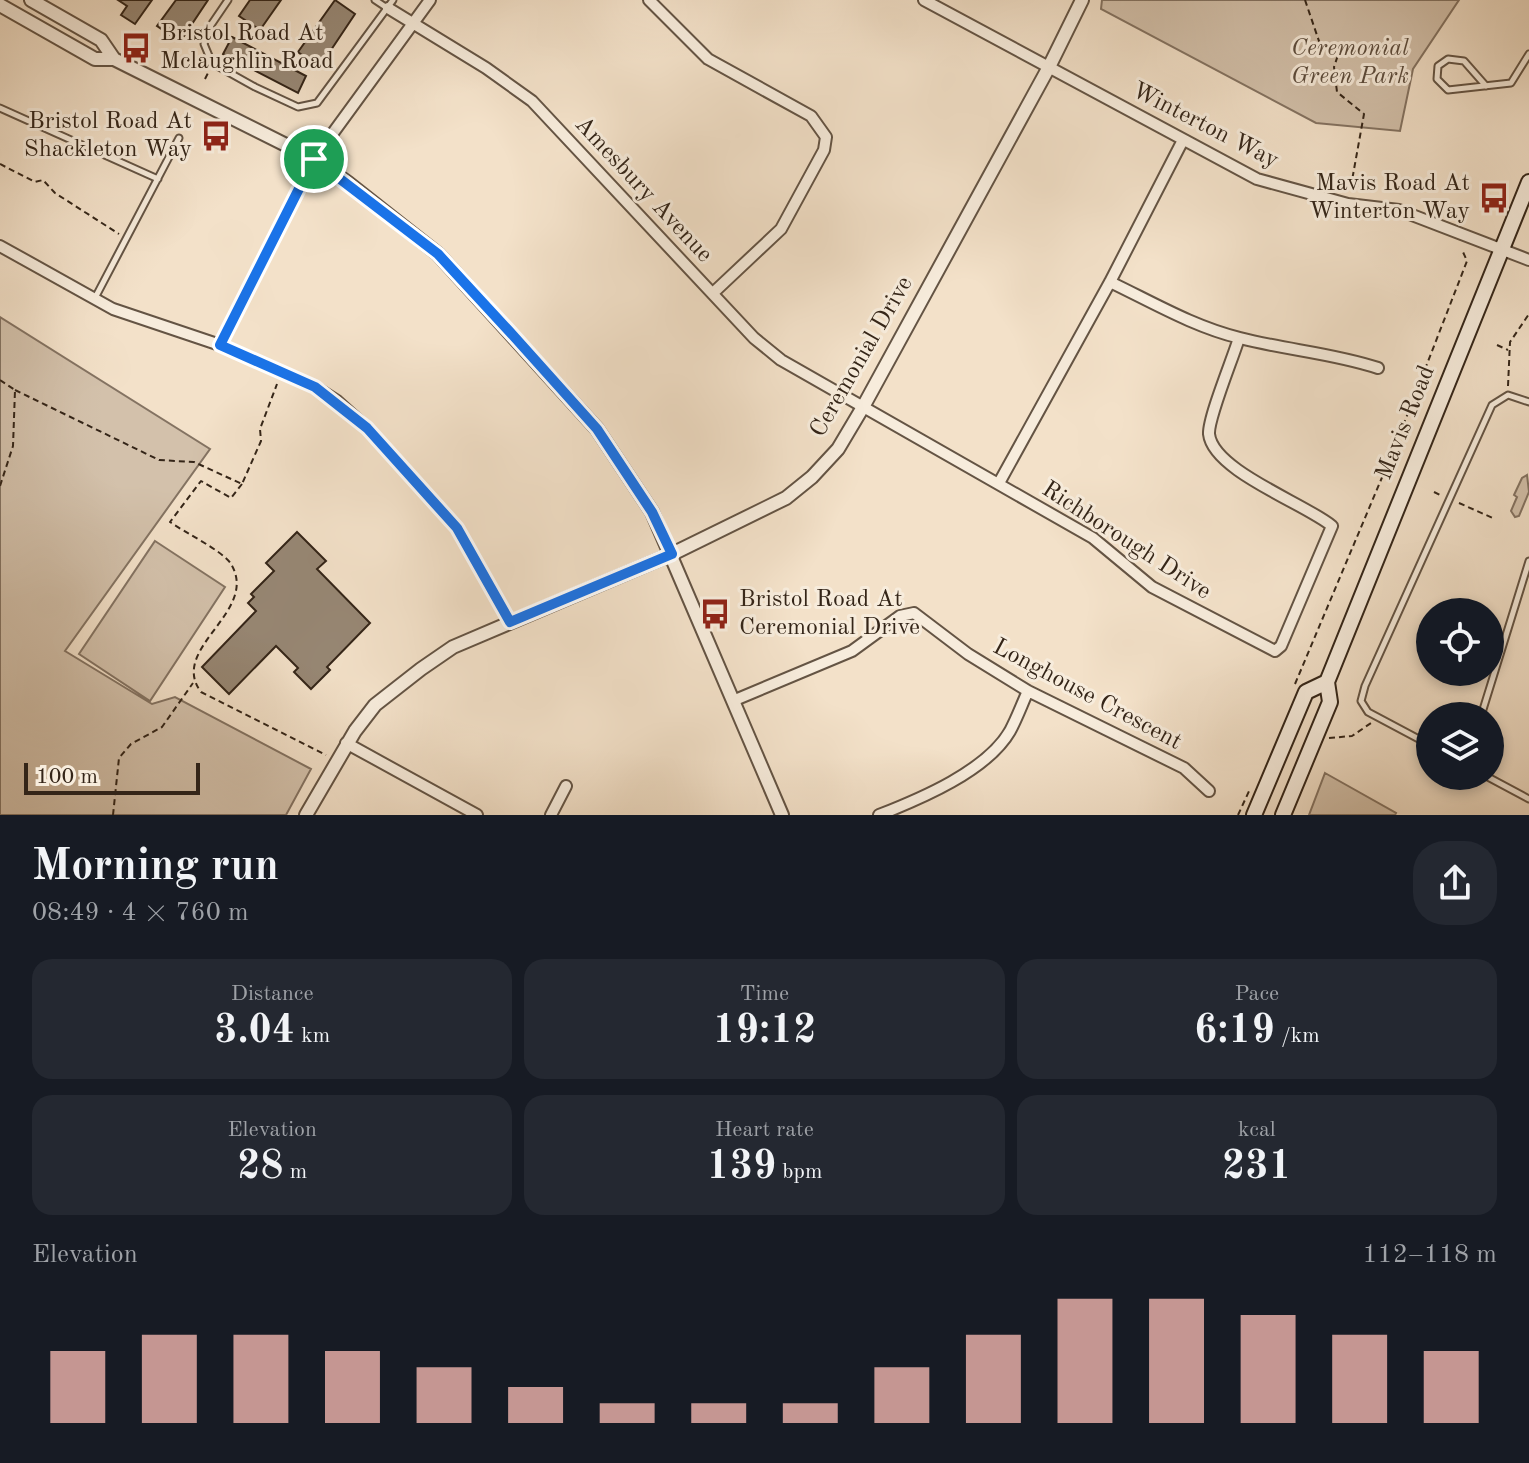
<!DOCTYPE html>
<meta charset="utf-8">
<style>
:root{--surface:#171b24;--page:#242831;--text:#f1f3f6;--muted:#9ea1a6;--accent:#c59692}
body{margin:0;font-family:"Old Standard TT",serif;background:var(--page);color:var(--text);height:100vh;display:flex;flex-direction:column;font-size:30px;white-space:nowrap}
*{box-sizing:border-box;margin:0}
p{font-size:26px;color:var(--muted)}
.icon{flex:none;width:44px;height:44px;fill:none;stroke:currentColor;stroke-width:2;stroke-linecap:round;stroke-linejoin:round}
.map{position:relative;height:815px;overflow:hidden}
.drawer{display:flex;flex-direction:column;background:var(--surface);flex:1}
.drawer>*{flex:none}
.controls{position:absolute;left:1416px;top:598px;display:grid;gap:16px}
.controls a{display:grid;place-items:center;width:88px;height:88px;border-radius:50%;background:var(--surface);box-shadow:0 4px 12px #0003;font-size:40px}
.scale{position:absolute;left:24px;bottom:20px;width:176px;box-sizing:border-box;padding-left:8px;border:4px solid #342518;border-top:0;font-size:22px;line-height:28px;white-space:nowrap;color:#342518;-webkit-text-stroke:6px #f7ecdc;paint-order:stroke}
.pin{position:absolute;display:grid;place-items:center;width:68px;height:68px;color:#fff;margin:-34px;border:4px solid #fff;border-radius:50%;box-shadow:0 2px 8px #0007}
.round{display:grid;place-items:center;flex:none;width:84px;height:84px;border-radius:32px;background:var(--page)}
.head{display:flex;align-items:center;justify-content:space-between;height:136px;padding:0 32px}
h1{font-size:44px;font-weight:700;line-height:60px}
.stats{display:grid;grid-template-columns:repeat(3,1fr);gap:12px;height:136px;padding:8px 32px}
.stats div{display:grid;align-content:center;border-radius:20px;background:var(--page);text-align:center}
.stats b{font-size:40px;font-weight:700}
.stats small{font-size:22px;font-weight:400}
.stats p{font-size:22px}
.chart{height:224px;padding:16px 32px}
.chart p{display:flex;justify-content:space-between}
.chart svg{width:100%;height:144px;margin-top:8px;stroke:var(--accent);stroke-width:6}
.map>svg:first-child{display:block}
.green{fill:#d3c1ab;stroke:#847362;stroke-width:2}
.building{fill:#978774;stroke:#342518;stroke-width:2}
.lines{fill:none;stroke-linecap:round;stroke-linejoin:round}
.service-casing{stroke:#645444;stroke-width:9}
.minor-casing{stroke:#645444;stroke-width:14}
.tertiary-casing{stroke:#645444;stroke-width:16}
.secondary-casing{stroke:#342518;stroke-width:18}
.path{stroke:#342518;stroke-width:2;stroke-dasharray:6 4;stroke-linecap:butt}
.service{stroke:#f7ecdc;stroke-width:5}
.minor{stroke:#f7ecdc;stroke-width:10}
.tertiary{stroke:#f7ecdc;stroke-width:12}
.secondary{stroke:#f7ecdc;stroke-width:14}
.route-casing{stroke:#fff;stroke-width:16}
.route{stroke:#1a73e8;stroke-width:10}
.labels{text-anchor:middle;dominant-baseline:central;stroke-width:6;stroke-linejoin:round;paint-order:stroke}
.poi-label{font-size:24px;fill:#342518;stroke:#f7ecdc;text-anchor:start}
.park-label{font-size:24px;font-style:italic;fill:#5c4c3d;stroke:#f7ecdc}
.street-label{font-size:24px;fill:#342518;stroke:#f7ecdc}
</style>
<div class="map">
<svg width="1529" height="815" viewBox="0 0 1529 815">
<rect width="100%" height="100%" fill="#f3e1c9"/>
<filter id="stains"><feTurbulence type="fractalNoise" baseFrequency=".0025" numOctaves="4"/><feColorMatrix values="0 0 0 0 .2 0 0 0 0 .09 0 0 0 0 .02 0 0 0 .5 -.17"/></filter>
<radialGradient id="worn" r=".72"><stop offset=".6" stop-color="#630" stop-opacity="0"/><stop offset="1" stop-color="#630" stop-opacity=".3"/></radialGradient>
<path class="green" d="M1102,0H1459L1413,69L1400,131L1316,123L1101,9Z
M0,317L210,449L65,651L152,704L175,697L311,769L286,815H0Z
M1527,475L1529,492L1519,516L1515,517L1511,511L1517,497L1514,495L1522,478Z
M155,541L225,587L150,701L79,654Z
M1325,773L1396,813L1395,815H1309Z"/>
<path class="building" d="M118,0H152L135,24L121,15L127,6Z
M176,0H208L182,39H176L157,26Z
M250,0H281L260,30L239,16Z
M335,0L355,14L321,65L314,64L298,52Z
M232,37L306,76L298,93L223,54Z
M297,532L326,561L317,569L370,623L327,667L330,670L311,689L294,672L298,668L276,646L229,694L202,667L256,611L248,603L254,597L251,594L274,571L266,563Z"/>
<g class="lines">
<g class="service-casing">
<path id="service" d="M228,0L211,25L204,44L212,63L255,87L298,107L317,103L393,0
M375,0L387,8
M1486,86L1464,61L1448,59L1438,66L1437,79L1448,90L1511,83L1529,54
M0,108L158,179
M95,298L179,138
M1481,716L1529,561
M1430,745L1368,712L1361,701L1365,686L1492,405L1508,395L1529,402
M1486,776L1529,799"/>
</g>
<g class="minor-casing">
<path id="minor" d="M649,0L708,59L811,116L826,137L824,150L781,229L713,293
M924,0L1257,179L1348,204L1399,210L1529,260
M388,8L486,68L532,101L754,338L781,360L1093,538L1152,587L1275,651L1281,646L1332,526C1306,504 1213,471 1209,434C1208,418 1233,358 1239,338
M0,246L113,309L220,345L315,387L337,401L367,428L457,528L510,622
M1110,282C1152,302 1194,327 1240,338C1286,350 1333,353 1378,368
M220,345L314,159L430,0
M999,483L1110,282L1183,140
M735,700L852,651L900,616L914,613L968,654L1028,691L1184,768L1209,791
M346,743L477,815
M551,815L566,786
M879,815C920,799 987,771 1010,731C1017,718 1022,704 1028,691"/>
</g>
<g class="tertiary-casing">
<path id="tertiary" d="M31,0L101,40L114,59
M0,5L95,59H114L314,159L347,182L438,254L597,429L652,512L782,815
M306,815L355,731L375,705L421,669L453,647L672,554L786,498L812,477L838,449L863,407L1049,67L1082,0"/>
</g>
<g class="secondary-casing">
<path id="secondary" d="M1254,815L1306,692L1327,682
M1283,815L1330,702L1327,682L1529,182"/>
</g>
<path class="path" d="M1305,0L1321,47L1338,55L1334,67L1337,92L1364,114L1351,186
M205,79L209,71
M0,164L35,182L43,180L55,193L119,234
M1497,345L1508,350
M0,380L15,390L13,446L0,486
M1508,386L1510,342L1529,314
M15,390L159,460L194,462L242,484L261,441L260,429L277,384
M242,484L231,498L201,481L170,522C184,532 223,551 231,564C260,612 168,648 201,692L326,755
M1434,492L1442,496
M1459,503L1495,519
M1295,684L1394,449L1467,261L1463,252
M1329,738L1352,736L1371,723
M113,815L119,758L131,744L162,727L193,683
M1238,815L1250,789"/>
<use href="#service" class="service"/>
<use href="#minor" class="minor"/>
<use href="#tertiary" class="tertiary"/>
<use href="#secondary" class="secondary"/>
</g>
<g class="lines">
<g class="route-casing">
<path id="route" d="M314,159L438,254L509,331L597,429L652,512L672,554L510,622L457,528L367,428L315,387L220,345Z"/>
</g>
<use href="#route" class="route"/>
</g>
<defs>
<g id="bus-bare" transform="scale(2.4)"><path d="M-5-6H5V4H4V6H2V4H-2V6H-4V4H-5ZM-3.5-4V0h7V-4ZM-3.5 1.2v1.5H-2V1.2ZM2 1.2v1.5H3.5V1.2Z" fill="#8f2418" stroke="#f7ecdc" stroke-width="2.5" paint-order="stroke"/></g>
</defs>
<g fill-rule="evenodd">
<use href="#bus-bare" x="136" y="48"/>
<use href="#bus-bare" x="216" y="136"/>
<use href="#bus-bare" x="1494" y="198"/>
<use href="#bus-bare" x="715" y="614"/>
</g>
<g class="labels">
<g class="poi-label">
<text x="160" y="34">Bristol Road At<tspan x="160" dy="28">Mclaughlin Road</tspan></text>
<text x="192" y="122" text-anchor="end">Bristol Road At<tspan x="192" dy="28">Shackleton Way</tspan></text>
<text x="1470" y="184" text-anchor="end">Mavis Road At<tspan x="1470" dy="28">Winterton Way</tspan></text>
<text x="739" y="600">Bristol Road At<tspan x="739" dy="28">Ceremonial Drive</tspan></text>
</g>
<g class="park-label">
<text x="1350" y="49">Ceremonial<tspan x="1350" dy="28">Green Park</tspan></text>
</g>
<g class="street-label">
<text transform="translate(1205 126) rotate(27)">Winterton Way</text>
<text transform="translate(643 190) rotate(47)">Amesbury Avenue</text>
<text transform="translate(862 357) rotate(-60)">Ceremonial Drive</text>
<text transform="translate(1406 423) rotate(-68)">Mavis Road</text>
<text transform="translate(1126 541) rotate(33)">Richborough Drive</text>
<text transform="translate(1087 695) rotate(28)">Longhouse Crescent</text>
</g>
</g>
<rect width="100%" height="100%" filter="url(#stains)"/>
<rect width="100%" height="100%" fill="url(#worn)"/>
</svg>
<div class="controls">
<a><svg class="icon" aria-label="locate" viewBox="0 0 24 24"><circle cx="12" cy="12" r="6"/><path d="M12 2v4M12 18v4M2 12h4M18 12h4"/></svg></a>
<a><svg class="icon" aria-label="layers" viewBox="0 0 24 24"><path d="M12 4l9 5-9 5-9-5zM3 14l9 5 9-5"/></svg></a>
</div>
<div class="scale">100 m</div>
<div class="pin" style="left:314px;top:159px;background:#1e9e55"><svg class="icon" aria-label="arrive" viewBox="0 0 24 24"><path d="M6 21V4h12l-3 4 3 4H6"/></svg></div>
</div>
<section class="drawer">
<div class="head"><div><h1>Morning run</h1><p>08:49 · 4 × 760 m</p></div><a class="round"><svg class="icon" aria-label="share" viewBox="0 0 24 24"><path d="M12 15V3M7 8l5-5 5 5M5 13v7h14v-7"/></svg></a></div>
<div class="stats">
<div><p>Distance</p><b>3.04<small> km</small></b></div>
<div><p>Time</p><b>19:12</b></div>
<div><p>Pace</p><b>6:19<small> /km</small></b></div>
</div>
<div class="stats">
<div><p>Elevation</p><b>28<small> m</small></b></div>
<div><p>Heart rate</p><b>139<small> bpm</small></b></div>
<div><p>kcal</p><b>231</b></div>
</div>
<div class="chart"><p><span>Elevation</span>112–118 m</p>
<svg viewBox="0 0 160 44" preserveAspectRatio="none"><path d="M5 44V22M15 44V17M25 44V17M35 44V22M45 44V27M55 44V33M65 44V38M75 44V38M85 44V38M95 44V27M105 44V17M115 44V6M125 44V6M135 44V11M145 44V17M155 44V22"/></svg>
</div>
</section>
